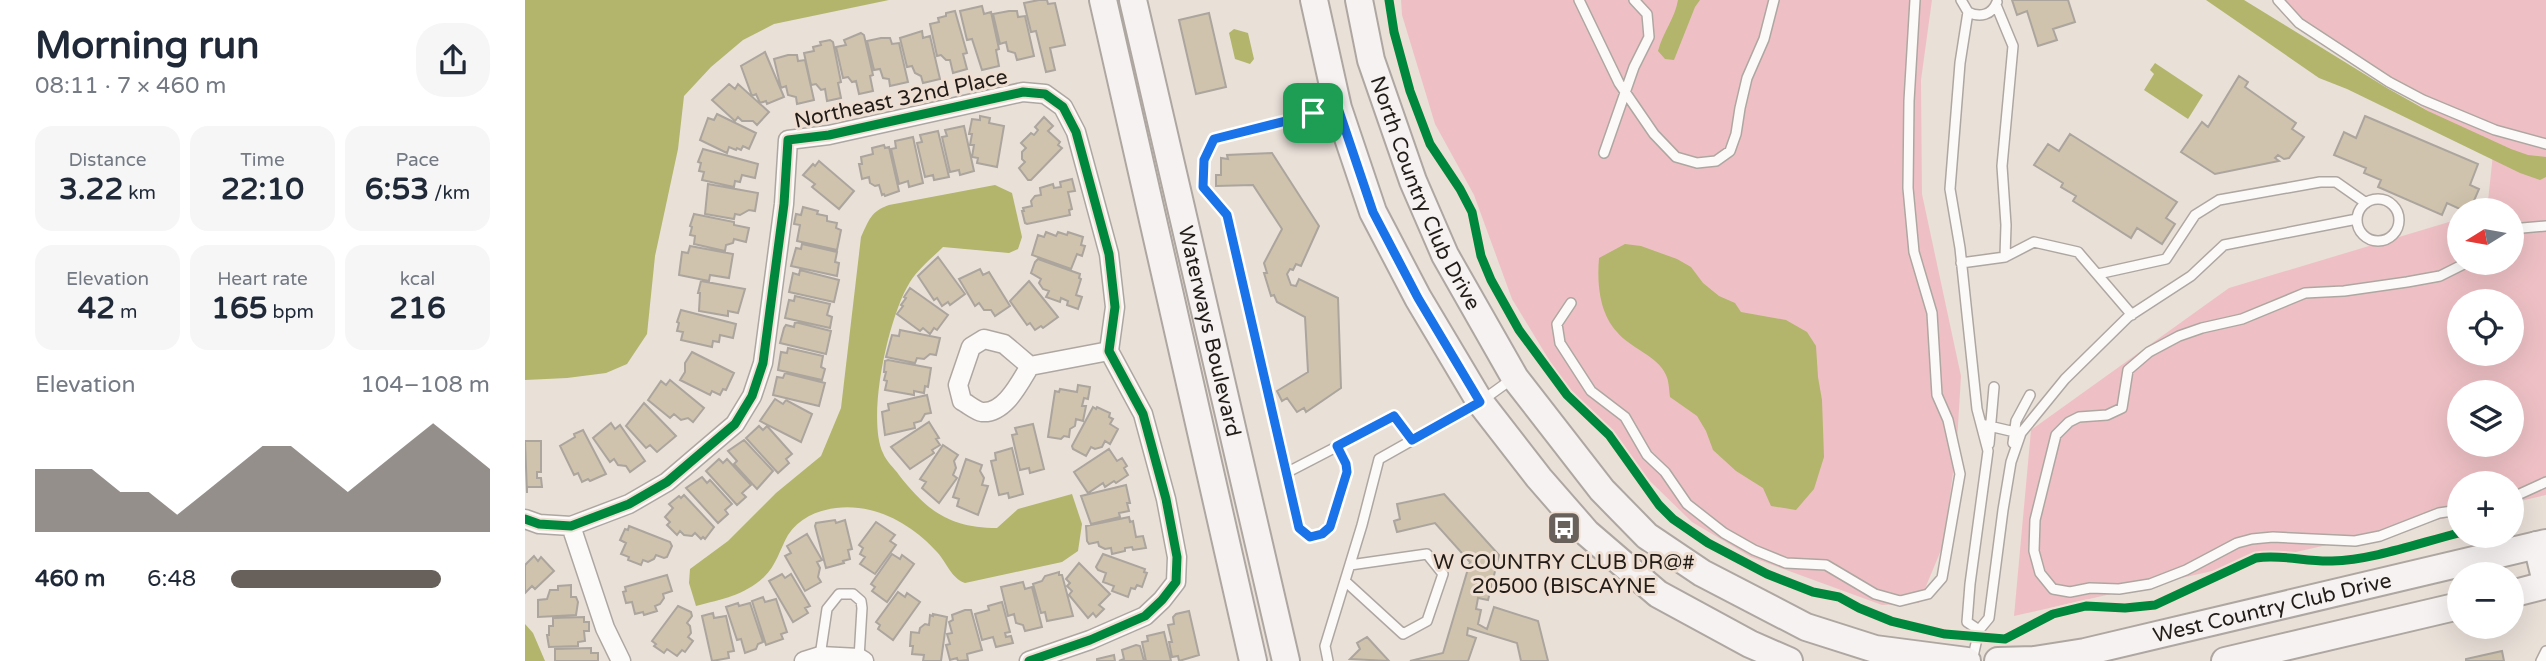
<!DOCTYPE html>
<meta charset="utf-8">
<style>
:root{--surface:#fff;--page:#f6f6f7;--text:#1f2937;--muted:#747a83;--accent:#68615b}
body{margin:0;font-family:"Varela Round",sans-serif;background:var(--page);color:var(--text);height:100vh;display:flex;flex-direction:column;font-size:26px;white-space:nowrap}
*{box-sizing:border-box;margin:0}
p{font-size:23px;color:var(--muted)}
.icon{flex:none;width:38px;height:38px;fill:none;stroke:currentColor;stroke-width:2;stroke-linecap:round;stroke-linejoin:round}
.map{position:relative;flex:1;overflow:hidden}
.side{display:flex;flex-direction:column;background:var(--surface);width:525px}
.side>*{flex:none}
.needle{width:46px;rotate:259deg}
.tools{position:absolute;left:1922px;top:198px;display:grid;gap:14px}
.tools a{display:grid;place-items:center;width:77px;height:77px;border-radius:50%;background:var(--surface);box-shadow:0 7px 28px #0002;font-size:35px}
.pin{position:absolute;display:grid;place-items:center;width:60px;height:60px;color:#fff;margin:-30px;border-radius:14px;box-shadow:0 4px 10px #0006}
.round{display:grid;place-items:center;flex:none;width:74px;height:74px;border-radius:28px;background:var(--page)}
.overview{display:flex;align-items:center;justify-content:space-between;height:119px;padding:0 35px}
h1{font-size:38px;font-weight:800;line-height:52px}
.metrics{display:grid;grid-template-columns:repeat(3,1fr);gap:10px;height:119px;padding:7px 35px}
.metrics div{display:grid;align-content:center;border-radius:18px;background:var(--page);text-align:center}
.metrics b{font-size:30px;font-weight:800}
.metrics small{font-size:19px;font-weight:400}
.metrics p{font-size:19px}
.chart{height:196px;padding:14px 35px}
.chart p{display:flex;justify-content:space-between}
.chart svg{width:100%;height:126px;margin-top:7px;fill:var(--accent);opacity:.7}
ul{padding:0 35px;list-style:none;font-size:23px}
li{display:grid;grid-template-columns:112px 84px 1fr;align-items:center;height:52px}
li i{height:18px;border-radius:9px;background:var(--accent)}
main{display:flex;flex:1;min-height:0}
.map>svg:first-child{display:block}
.green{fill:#eec0c5;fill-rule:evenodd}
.water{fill:#b2b56b}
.building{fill:#cfc3ad;stroke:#aba59e;stroke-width:2}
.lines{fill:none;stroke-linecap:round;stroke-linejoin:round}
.lane-casing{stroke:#aea7a1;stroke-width:12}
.street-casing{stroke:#aea7a1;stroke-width:21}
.secondary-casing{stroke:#aea7a1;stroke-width:30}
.lane{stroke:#fcfaf9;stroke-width:9}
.street{stroke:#fcfaf9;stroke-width:18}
.secondary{stroke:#f6f2f1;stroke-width:26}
.cycleway-casing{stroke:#efdfd2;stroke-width:13}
.cycleway{stroke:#00873e;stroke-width:9}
.route-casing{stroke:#fff;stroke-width:14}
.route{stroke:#1a73e8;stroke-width:9}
.labels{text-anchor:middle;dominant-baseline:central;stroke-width:6;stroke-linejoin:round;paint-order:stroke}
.street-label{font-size:21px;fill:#221c18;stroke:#efdfd2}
.poi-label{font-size:21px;fill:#221c18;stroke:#efdfd2}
</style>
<main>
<section class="side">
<div class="overview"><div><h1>Morning run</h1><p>08:11 · 7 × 460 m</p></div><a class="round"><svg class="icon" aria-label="share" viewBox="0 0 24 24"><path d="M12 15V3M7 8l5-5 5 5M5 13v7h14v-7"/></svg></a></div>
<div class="metrics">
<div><p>Distance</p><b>3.22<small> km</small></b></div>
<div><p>Time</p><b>22:10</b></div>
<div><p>Pace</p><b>6:53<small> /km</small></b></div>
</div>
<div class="metrics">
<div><p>Elevation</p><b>42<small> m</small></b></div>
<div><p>Heart rate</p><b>165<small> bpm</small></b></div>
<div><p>kcal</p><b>216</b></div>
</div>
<div class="chart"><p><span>Elevation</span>104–108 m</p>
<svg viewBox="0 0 160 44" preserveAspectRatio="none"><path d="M0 44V22L10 22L20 22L30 30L40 30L50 38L60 30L70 22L80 14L90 14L100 22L110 30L120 22L130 14L140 6L150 14L160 22V44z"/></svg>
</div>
<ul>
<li><b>460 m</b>6:48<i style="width:81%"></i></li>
</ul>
</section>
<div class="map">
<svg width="2021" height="661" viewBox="0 0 2021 661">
<rect width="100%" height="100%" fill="#e9e0d8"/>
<path class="green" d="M876,0H1407L1396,80L1397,194L1436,376L1432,442L1419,543L1394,603L1357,605L1226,557L1167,522L1092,449L1029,368L987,299L949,195L910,124L877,15Z
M1747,0H2021V495L1986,503V483H1934V515L1489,616L1506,430L1704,288L1934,219V262H1986V210H1962L1968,154L1885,99ZM1934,301H1986V354H1934ZM1934,392H1986V444H1934Z"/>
<path class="water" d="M0,0H364L249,24L218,40L186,67L159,96L153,149L130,256L122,334L102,364L81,373L42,378L0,380Z
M1153,0H1175L1170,7L1149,60L1140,59L1133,51C1138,32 1150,18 1153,0Z
M1681,0H1719L1862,88L1903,111L1986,149L2003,155L2021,157V177L2015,180L1995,173L1822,89L1794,78Z
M709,29L723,33L729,59L725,64L710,59L704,33Z
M1630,63L1678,95L1663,119L1619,90L1629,74L1625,70Z
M470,185L487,193L497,237L493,249L484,253L418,247C407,258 393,269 385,282C364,315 341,417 358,453C361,461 369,468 374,475C402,511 425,528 472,528L493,509L547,494L557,524L553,551L537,562L440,583C426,578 422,563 412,552C395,533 371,516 345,510C316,503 280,509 263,535C255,549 251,566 239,577C218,596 197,599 171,606L164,583L165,569L203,541L251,493L296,456L316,408L336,237C344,220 346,211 364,205Z
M1100,244L1116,246L1152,259L1166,267L1178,283L1194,296L1210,303L1216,312L1261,320L1282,332L1291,346L1293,377L1297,400L1299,457L1289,489L1271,510L1246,506L1238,488L1211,471L1188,450L1181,431L1172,416L1145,397C1144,390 1144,381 1141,375C1133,356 1105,348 1092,332C1074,312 1072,283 1074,258Z
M0,624L8,633L20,661H0Z"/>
<path class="building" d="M514,0H522L523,4L530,3L540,45L525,48L530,70L521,72L511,31L506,32L499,3Z
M1487,0H1543L1550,22L1528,29L1532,40L1513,46L1502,11L1492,15Z
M457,6L459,14L466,12L474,49L471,50L474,66L457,70L447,39L442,40L435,11Z
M430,11L442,53L438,54L442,69L428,73L425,60H421L416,55L412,56L405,24L414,22L413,18L421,16V13Z
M484,11H492L493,17L500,16L509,56L492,60L490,53L483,51L481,42L475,44L468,14Z
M684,13L701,87L671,94L654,20Z
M397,31L398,38L405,36L415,79L398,83L396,76L390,73L387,66L382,67L375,38Z
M336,33L339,35L348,75L345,76L348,91L334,94L331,81L327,82L323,77L318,78L311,47L321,45L319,40Z
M356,38H365L367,44L374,43L383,82L365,86L364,79L358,78L355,69L349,70L342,41Z
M305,40L308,42L316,82L313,83L316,98L302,101L300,89L296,90L291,84L286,85L279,53L289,51L288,47L296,45L295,42Z
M240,52L259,97L242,104L241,101L235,103L231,94L227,96L216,66Z
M263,55H272L273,61L280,60L289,100L272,104L271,97L263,95L261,86L256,88L249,59Z
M1714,76L1723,82L1720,87L1771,123L1767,129L1779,137L1764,158L1759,159L1753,155L1750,158L1754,161L1690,174L1656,152L1677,122L1683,127Z
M204,84L210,89L213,84L244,112L232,125L228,121H217L213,117L210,121L187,100Z
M192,114L231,133L224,149L218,146L216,150L212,148L211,150L204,147L202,153L175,140L183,118L189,120Z
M455,116L465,118L464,123L479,126L472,167L452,163L453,158L447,157L449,145H445L447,134H444L447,119L455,120Z
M1840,116L1953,164L1945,185L1954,189L1945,210H1937L1922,203L1917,215L1853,187L1856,180L1839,173L1841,168L1809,155L1819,132L1831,138Z
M519,117L528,126L523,131L535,142L533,145L537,148L506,180H503L494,168L500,162L497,159V152L501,148L496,143L506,133L509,135L513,130L510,127Z
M439,126L449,171L435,175L434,170L425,172L417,137L422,136L420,130Z
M413,131L424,177L409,180L408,175L400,177L392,143L397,142L395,135Z
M1545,134L1652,202L1641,218L1650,224L1637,244L1612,228L1606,238L1548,201L1551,196L1536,187L1538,183L1509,165L1523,144L1534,151Z
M388,137L398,183L384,187L383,181L374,184L366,149L371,148L370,141Z
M359,145L360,148L364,147L374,191L360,196L359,194L357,195L354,185L350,186L345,183L344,177L337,179L334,164H337L336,157L348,154L347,148Z
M178,149L233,164L230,178L217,175L215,182L210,181L209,187L177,180L179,172L174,171L176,163L173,162Z
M747,153L794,226L776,266L771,264L768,270L765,269L762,274L766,285L771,286L774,279L813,298L816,388L781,412L779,408L772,412L762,398L757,401L752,391L783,372L780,317L752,302L749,295L746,296L739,273H742L739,263L757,229L728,185L691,186V175H696V158L703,159L702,155Z
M294,161L329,191L314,209L287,187L290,184L278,175L288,164L290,166Z
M547,179L550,191L543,192L547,209L544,210L545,215L502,224L500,223L497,211H499L498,208L507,206L506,201L510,196L516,195L515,188L528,184L529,188L536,187L535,182Z
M183,184L233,193L230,211L224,210L215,215L210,214L209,219L180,214Z
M278,207L293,211L292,214L302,216V221L312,223L311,228L316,230L312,250L272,241L275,225L269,224L271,214L276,215Z
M169,214L209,222V225L224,228L221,242L209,239L208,243L201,245L200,251L169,244L170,236L165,235L167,227L165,226Z
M521,232L531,236L533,232L542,235L543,232L558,237L556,245L560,246L557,256L552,254L546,269L507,255L513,235L519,237Z
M277,244L312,252L310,262L314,263L312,276L266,266L271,248L276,249Z
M165,246L208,254L204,278L185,275L184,281L154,275L157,252L163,253Z
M413,257L440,294L425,305L423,302L417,306L412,298L409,300L393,276Z
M513,259L555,274L554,278L556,279L551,295L557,297L553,309L542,305L543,301L536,298L535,302L521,297L524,291L518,289L514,283L516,279L506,273L510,262Z
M455,269L458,275L464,272L485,306L470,316L466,310H459L454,303L450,306L434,279Z
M275,270L314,280L309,302L264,292L268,273L274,275Z
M176,281L220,289L213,313L203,311V316L174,311L175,293H173Z
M504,281L533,317L518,328L516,326L510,330L505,323L502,325L485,301Z
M385,288L423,315L412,330L409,328L405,334L398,328L395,331L372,314L378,306L376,305L381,298L379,297Z
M270,296L305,304L302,315L307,317L305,328L260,318L264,300L269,301Z
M156,310L211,324L208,338L195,335L194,342L188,341L187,347L156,340L158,332L152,331L154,323L152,322Z
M270,322L306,331L301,354L255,343L259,328L261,325L269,327Z
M375,330L415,338L411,355L405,354L399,359L392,358L390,363L361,357L367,335L374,336Z
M263,348L298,356L296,367L300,369L297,380L253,370L256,352L262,353Z
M167,352L209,373L201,390L198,389L195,395L187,391L185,395L155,380L160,372V363Z
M363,360L406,368L403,387L400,386L399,393L389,391V395L360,390L362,381L359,380L361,372H359L360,361Z
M260,373L300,383L294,406L248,395L252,377L258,378Z
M145,380L179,408L168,422L163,418L156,420L149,414L145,418L123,400L136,381L141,385Z
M553,385L565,387L563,399L559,398L557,406H561L558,421L551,419L550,426L545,429L544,437L539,436L536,439L523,437L530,391L534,392L535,389L552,392Z
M402,395L406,413L400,414L396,421L389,423L390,428L360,435L357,412L364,410L363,404Z
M250,399L258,404L261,400L287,414L276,442L235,421Z
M119,403L151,436L132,452L125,445L121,448L101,426Z
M568,407L571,409L572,407L585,413L584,417L588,419L585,424L593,429L585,444L580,441L577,447L570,449L566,447L561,456L548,449L547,446Z
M404,422L414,438L411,439L415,445L407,450L409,453L385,469L366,447Z
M86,423L90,429L95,425L120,461L105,472L101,466L93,465L89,459L85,462L68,438Z
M508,424L519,469L505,473L504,468L495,470L487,435L492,434L490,428Z
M234,426L238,430L242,426L267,454L261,459L264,463L253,473L221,438Z
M58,430L81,474L65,481L63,479L57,482L53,473L49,475L35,446L50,437L49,434Z
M219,440L248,471L232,489L209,464L212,461L203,451Z
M0,441H16V472H12V478H16L17,487H2V493Z
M418,445L433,455L429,461L431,468L428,475L432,478L414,503L397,488L401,482L395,479Z
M487,448L498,494L484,498L483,493L474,495L466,461L471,460L470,453Z
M584,449L592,461L597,458L602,466L599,468L603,475L591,483L589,481L580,487L578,483L563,493L549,472Z
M194,459L198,463L202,459L226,485L217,493L221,497L212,505L181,471Z
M441,459L457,465L455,471L459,478L457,485L463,486L453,515L432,506L434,499L428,497Z
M177,477L182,483L185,480L207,504L200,510L203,514L193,523L161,488Z
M601,485L605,503H602L604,511L594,513L595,517L566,524L556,496Z
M919,494L974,555L963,600L953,598L951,609L956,610L953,624L962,629L969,607L1013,621L1023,661H996L992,643L943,628L942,635L951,638L943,661H885L918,653L945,562L910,523L872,532L869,521L875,519L872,504Z
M159,495L189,527L180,539L178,537L176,539L170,533L167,536L159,535L155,531L152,535L142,525L145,522L140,517L148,508L144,504L154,496L156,498Z
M604,517L605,522L608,521L611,537L618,536L621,548L608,550L607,547L600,548V551L587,554L586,548L580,549L574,546L573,542L564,544L562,541L561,526Z
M310,520L311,523L320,520L327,549L323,550L325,559L318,561L319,563L301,568L290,526L291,523Z
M351,522L370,535L365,541L371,545L350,574L335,564L340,557L335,554L338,548L334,545Z
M104,526L145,542L147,546L142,557L139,558L131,555L129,559L123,562L118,560L116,565L103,560L104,557L96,554L101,543L95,540L100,529L103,530Z
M282,534L297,560L292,562L295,568L293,577L296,582L280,591L260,556L266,553L262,546Z
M367,554L375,559L377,555L389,564L362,602L347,591L350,587L346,584Z
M578,554L620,569L619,572L622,573L617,587L612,585L610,589L606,588L603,597L587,591L589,586L578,582L581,573L573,570L571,567Z
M9,556L13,561L16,557L29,571L10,589L7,586L0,593V565Z
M554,563L585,594L574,605L579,609L571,617L568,613L563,618L544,595L547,591L542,586L545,583L541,579Z
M534,572V575H537L548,616L522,621L520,612L516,613L508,584L517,581L520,576Z
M257,574L260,578L266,574L285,606L280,608L283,613L268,622L244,581Z
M142,575L147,591L138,594L139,598L135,604L130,606L132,611L119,615L118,612L110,614L107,602L101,603L98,592L101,591L100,587Z
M498,582L500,589L507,587L517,627L500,631L498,625L491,623L489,614L483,616L476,587Z
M46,585V597H51L53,602L51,615L13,617V600L22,599L25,590H33V586Z
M373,592L380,597L382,593L395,602L368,640L353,629L355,625L351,622Z
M238,597L240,602L251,599L262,632L256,634L258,639L241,645L227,601Z
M477,602L485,632L480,633L481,637L486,636L488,643L471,647L468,637L457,640L450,614L464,610L463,606Z
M213,603L214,606L225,603L238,642L233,644L231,649L220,653L216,639L212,640L201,607Z
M153,606L166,612L167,616L162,623L165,626L166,633L163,637L168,641L160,652L157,650L152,656L142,649L139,653L129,646L131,644L127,641Z
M440,610H446L457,650L442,654L443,660L433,661L432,658L425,660L421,645L425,644L422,634L427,633L424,622L428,620L427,615Z
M664,611L674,655L654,661L653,656L647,657L644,642H647L643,625L649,624L648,617L651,614Z
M188,613L189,618L201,616L209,651L203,652L204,658L187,661L177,616Z
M408,614L422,617L416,661H398L399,655L387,654L388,646H385L386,632L394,633L395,628L400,624L404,625L405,615L408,616Z
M59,617V622H64V631H59L60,641L53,642V646L24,647L22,635H24V626H28V618Z
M639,632L646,661H621L617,642L623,641L622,636Z
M842,637L864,661L825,659L835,649L832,643Z
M611,645L615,646L619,661H594L599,659L597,650Z
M66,648V653H73V661H30V649Z
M1977,651L1979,661H1941V659Z
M589,655L590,661H572V659Z"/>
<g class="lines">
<g class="lane-casing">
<path id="lane" d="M1054,0L1094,83L1129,134L1151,157L1172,163L1191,161L1205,151L1211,134L1215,108L1222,78L1239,39L1249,0
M1436,0L1443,12C1455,18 1467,15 1472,2
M1753,0L1774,23L1864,82L1898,100L1970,130L2021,144
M1471,5L1488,46L1477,166L1481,225L1480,257L1509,242L1553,252L1607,315
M1443,12L1435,63L1425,189L1435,248L1452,409L1463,451L1445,584L1442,622L1454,630L1464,618L1478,510L1486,462L1496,433L1540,379L1603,317L1666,276L1699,245L1832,219
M810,108L689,139L679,160L678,187L702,215L761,473L869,417L887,440
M1079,153L1109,67L1124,37L1122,14L1109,0
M1832 220a21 21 0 1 1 42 0a21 21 0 1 1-42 0Z
M1986,229L2021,226
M1436,263L1480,257
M1573,274L1641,259L1670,215L1694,200L1795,182H1811L1841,203
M1046,303L1032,324L1035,343L1066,391L1100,417L1122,455L1140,472L1162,504L1199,533L1229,550L1261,563L1301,565L1350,594L1375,601L1403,594L1417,578L1435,474L1423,420L1412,395L1407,313L1389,252L1383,188L1384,101L1390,0
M1460,425L1494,433
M1488,443L1491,421L1505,395
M1464,444L1469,387
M761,473L774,528L785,537L797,534L805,527L822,472L821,464L812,446
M1986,498L2021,482
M1934,510L1914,513L1855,536L1830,541L1748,537L1727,539L1712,543L1661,570L1625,584L1594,589L1565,588L1545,592L1528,589L1515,573L1509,551L1510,520L1531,435L1544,422L1554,417L1582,415L1597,408L1603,370L1624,352L1654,336L1677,328L1717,319L1780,293L1819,291L1882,282L1915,276L1943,262
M820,581L878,634L902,621L918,574L902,554L825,565
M295,656L302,609L314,594H328L336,601L337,608L334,658
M803,661L800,646L837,525L854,459L955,402L987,379
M1447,661L1454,630
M2016,661L2021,651"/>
</g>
<g class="street-casing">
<path id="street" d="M459,339L479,344L505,366C495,382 480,414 457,412C451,411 443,404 437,401L433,385L446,347Z
M505,366L584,351
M0,519L14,524L46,526L104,504L142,482L210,424L227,396L238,363L259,204L263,140L304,135L498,92L520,94L538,107L551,132L584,254L590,307L584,351L618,414L641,499L652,557L651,582L637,600L620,616L565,640L504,661
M46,526L80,628L96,661
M279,661L295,656L334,658L339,661"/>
</g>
<g class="secondary-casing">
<g id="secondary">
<path d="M578,0L728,661"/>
<path id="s1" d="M608,0L761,661"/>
<path d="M789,0L813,108L848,212L893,298L955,402L1014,478L1062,533L1133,594L1225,644L1264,661"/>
<path id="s2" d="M834,0L846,60L888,181L920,255L990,378L1077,490L1122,536L1177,573L1281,627L1350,649L1442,661"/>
<path d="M2012,545L2021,582"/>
<path d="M1986,594L2021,585"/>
<path id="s3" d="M1473,661L1509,660L1560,652L2021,543"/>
<path d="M1700,661L1934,606"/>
</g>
</g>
<use href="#lane" class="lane"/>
<use href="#street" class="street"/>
<use href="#secondary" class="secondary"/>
<g class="cycleway-casing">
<path id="cycleway" d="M864,0L869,32L885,91L905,144L935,189L947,212L956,256L966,280L994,330L1042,395L1084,435L1134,505L1148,519L1183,543L1242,574L1288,592L1314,597L1334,608L1366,621L1420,634L1480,639L1528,614L1561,606L1600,608L1630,605L1731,558C1757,554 1781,562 1807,561C1847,560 1894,543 1934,533
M0,519L14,524L46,526L104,504L142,482L210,424L227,396L238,363L259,204L263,140L304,135L498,92L520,94L538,107L551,132L584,254L590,307L584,351L618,414L641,499L652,557L651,582L637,600L620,616L565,640L504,661"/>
</g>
<use href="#cycleway" class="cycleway"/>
</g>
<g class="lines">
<g class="route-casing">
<path id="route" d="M813,108L848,212L893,298L955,402L887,440L869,416L812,446L821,464L822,472L805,527L797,534L785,537L774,528L702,215L678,187L679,160L689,139Z"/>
</g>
<use href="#route" class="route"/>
</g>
<defs>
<g id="bus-square" transform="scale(1.75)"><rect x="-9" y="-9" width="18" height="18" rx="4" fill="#68615b" stroke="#efdfd2"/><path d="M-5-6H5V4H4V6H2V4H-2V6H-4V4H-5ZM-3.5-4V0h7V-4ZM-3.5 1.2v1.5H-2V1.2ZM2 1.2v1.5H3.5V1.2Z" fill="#fff"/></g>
</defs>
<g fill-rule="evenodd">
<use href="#bus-square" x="1039" y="528"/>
</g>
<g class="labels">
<g class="street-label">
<text transform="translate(376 99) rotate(-12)">Northeast 32nd Place</text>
<text stroke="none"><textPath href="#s2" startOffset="205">North Country Club Drive</textPath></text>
<text stroke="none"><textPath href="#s1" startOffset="340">Waterways Boulevard</textPath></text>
<text stroke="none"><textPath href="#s3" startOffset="280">West Country Club Drive</textPath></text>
</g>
<g class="poi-label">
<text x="1039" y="562">W COUNTRY CLUB DR@#<tspan x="1039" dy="24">20500 (BISCAYNE</tspan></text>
</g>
</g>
</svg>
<div class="tools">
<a><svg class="needle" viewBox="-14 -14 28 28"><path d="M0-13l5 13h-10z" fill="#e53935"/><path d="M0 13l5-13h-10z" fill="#747a83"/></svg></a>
<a><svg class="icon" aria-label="locate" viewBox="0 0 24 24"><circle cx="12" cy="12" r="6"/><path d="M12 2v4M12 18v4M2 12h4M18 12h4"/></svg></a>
<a><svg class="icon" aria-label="layers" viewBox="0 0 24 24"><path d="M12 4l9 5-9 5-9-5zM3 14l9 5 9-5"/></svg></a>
<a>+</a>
<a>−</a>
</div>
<div class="pin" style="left:788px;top:113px;background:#1e9e55"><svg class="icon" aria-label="arrive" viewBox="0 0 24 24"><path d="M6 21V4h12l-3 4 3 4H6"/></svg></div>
</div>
</main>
